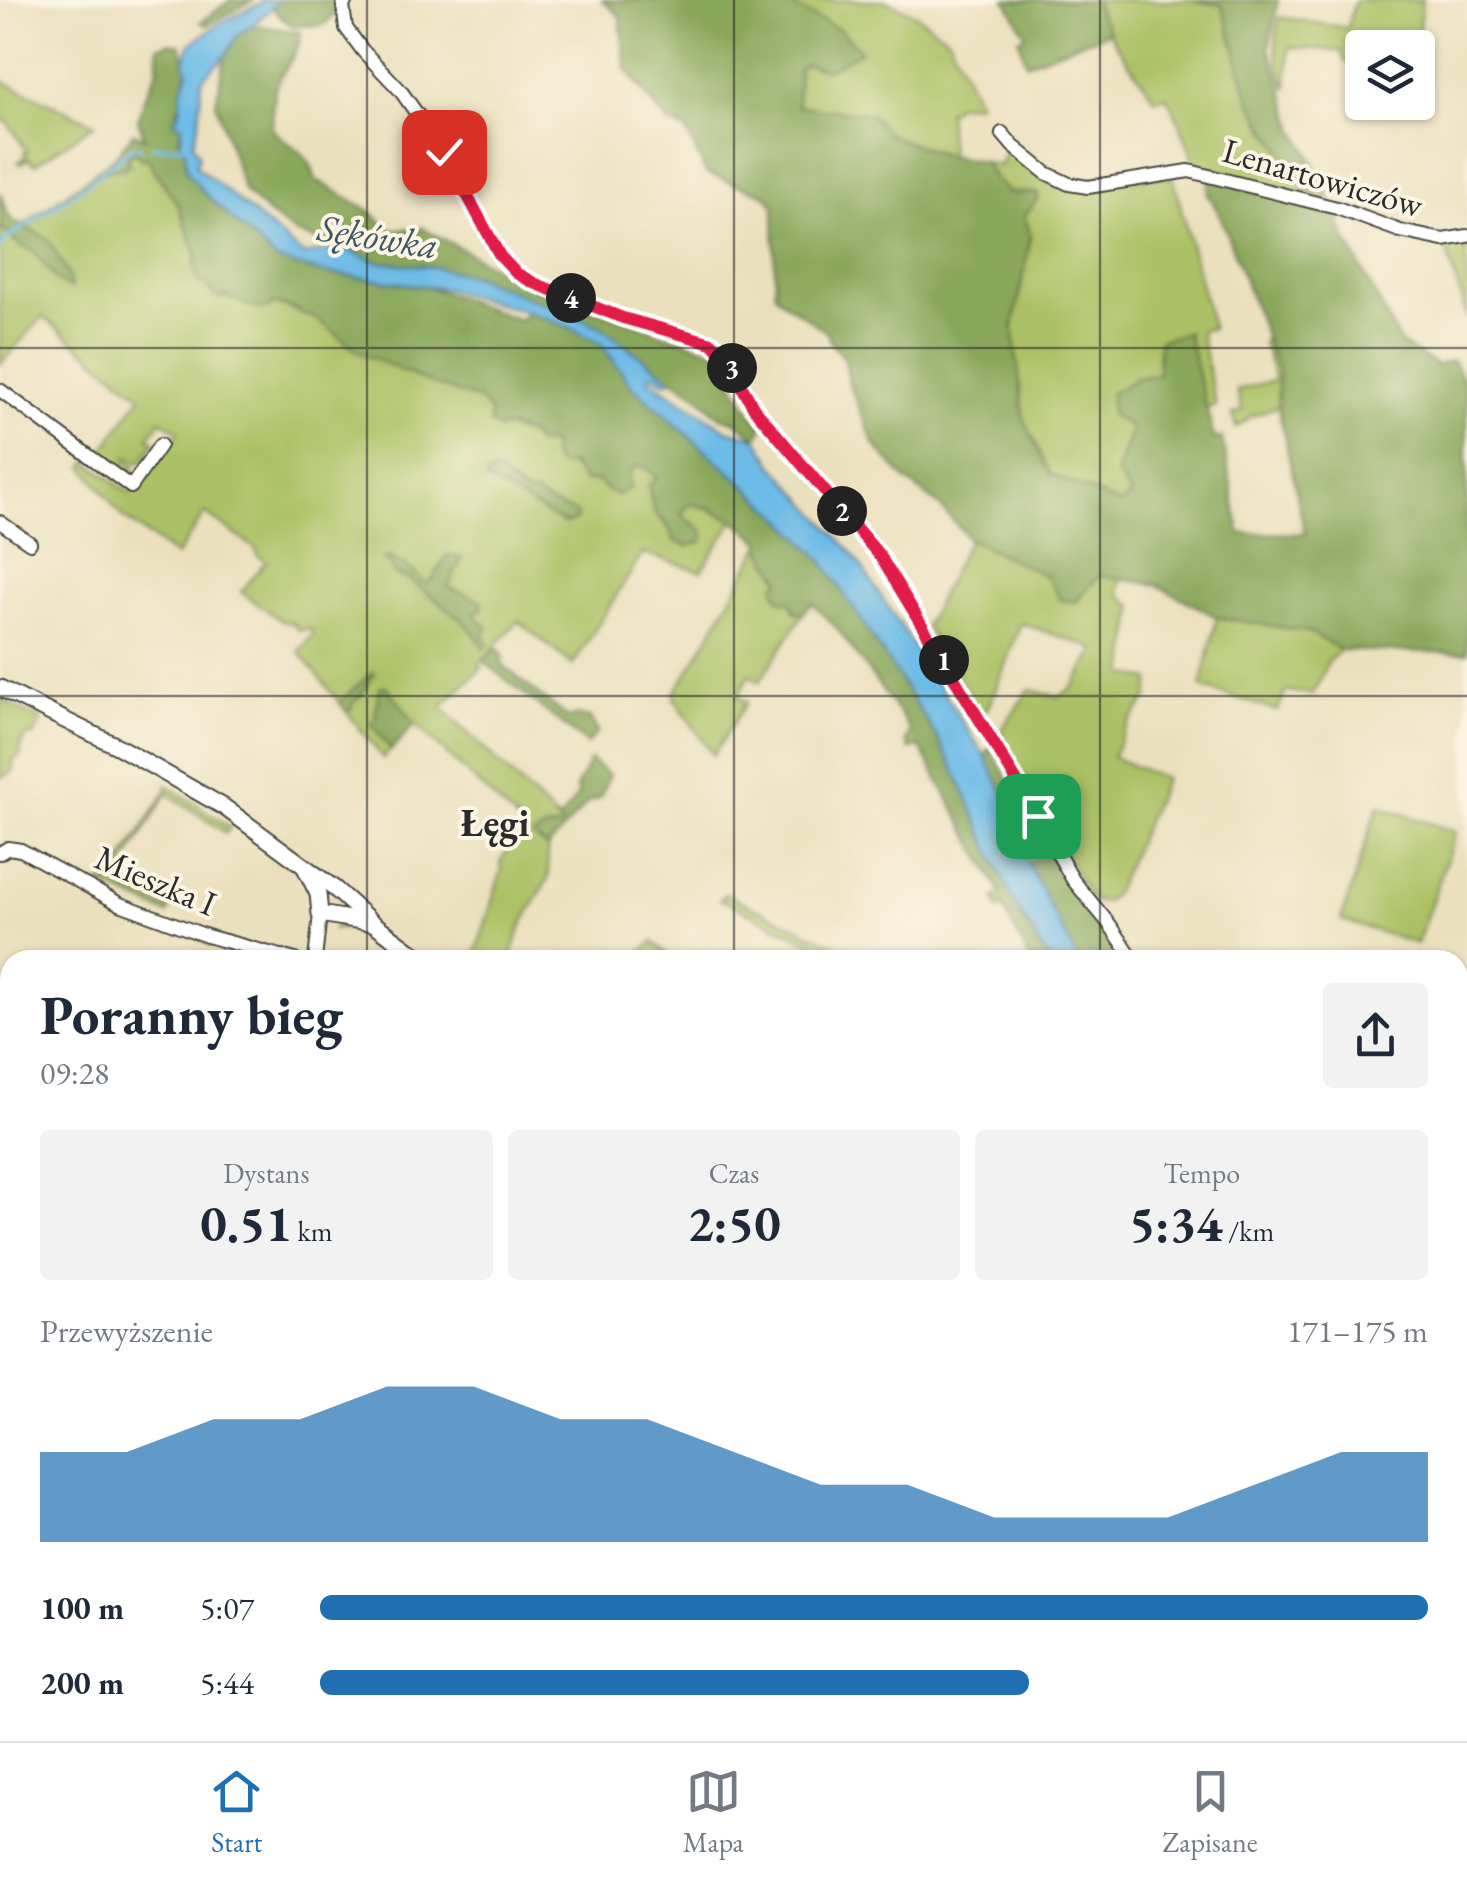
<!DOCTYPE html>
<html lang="pl">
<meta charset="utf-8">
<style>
:root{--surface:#fff;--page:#f2f2f3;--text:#1f2937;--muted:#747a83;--line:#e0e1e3;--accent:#1f6fb2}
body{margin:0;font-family:"EB Garamond",serif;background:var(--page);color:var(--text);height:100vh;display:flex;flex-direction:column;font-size:38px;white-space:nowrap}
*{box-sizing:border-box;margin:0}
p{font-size:32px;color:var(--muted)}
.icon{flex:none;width:55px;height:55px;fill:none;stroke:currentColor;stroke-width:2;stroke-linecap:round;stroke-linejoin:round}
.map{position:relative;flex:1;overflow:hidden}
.panel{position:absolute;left:0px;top:950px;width:1468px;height:792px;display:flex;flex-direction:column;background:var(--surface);border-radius:30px 30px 0 0;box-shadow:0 2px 8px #0004}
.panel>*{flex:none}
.controls{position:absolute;left:1345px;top:30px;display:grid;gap:20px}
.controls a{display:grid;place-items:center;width:90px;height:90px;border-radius:10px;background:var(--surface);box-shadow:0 2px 8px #0004;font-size:50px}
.pin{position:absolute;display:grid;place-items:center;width:85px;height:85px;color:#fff;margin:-42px;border-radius:20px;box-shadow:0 5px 15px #0006}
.km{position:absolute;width:50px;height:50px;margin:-25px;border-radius:50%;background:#222;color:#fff;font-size:28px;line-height:50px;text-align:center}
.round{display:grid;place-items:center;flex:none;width:105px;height:105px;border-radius:10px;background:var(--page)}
.headline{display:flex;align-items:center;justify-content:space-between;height:170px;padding:0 40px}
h1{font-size:55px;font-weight:700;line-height:75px}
.stats{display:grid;grid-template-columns:repeat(3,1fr);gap:15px;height:170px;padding:10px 40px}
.stats div{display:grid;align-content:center;border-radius:10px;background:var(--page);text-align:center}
.stats b{font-size:50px;font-weight:700}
.stats small{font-size:28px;font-weight:400}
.stats p{font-size:28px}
.chart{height:280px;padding:20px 40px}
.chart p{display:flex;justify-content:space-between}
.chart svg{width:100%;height:180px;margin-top:10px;fill:var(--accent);opacity:.7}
ul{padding:0 40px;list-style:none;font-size:32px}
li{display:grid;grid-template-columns:160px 120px 1fr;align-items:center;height:75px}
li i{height:25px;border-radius:12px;background:var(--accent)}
.tabs{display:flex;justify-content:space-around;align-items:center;height:140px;border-top:2px solid var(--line);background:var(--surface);font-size:28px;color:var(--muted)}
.tabs a{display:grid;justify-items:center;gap:5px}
.tabs .current{color:var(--accent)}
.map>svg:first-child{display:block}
.green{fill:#acc165;stroke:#6c7648;stroke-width:2.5}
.forest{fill:#89a75a;stroke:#5a6942;stroke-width:2.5}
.water{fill:#6dbbe7;stroke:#4c7389;stroke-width:2.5}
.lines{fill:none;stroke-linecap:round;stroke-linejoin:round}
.stream{stroke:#6dbbe7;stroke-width:4}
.minor-casing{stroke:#484641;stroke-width:16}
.tertiary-casing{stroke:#484641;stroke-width:19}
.minor{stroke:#fff;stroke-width:12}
.tertiary{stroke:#fff;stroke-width:15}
.route-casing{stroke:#fff;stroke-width:20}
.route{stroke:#e11d48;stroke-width:12}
.grid{fill:none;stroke:#2b2b2b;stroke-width:2.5;stroke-opacity:0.55}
.labels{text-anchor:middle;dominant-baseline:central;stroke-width:8;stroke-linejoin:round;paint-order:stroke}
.street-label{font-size:35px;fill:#2b2b2b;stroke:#fcf5e5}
.water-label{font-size:38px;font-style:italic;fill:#3f5663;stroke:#fcf5e5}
.neighbourhood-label{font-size:38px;font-weight:bold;fill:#2b2b2b;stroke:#fcf5e5}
</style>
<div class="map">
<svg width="1467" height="1741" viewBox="0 0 1467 1741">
<rect width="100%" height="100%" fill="#fcf5e5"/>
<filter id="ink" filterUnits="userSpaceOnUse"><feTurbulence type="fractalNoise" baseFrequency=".01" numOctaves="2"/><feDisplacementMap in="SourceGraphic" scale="20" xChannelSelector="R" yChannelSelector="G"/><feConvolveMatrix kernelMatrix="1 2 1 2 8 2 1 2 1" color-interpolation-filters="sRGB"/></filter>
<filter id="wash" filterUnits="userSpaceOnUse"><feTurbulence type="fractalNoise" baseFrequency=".0048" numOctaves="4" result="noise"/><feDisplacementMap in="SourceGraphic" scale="40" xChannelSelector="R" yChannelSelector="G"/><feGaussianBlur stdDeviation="2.25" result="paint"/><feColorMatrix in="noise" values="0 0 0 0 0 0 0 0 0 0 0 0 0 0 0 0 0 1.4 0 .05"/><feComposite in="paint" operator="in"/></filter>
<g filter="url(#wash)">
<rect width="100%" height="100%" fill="#ebe0bd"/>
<path class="green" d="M781,0H884L917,15L949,39L979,103L955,105L954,109L947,111L950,156L890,136L870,114L797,106L799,69L806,64L827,70L860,51L840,30Z
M1096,0H1193L1221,4L1232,30L1240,71L1262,123L1316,197L1199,168L1195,164L1180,123L1166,96L1155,99C1139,75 1098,27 1096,0Z
M1355,0H1422L1417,47L1362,48V64L1345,62L1341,51L1289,47L1287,89C1276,65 1273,43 1279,17L1347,28Z
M0,80L95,124L37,163L33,164L29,159L20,164L19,161L26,157L24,152L27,151L6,120L0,121Z
M1007,148L1059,182L1173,177L1212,328L1200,331L1216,406L1206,408L1187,333L1158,374L1137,378L1132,428L1117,473L1131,495L1121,504L1050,474L1024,419L1013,328L1031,236L1024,216L1037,193H1009L995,180L984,162L1000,166Z
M135,151L147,157L155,172L178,204L207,286L222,298L227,297L269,308L272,303C330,318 379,356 433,382C447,389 464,391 477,399C487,405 494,419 504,426C517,434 526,430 538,444L547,442C556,450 581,479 588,481C591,482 595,481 598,481L606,490L630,488L629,473L636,466L645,467L658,478L649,492L655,513L687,546L701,542L704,534L680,515L689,504H698L734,520L701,571L643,553L573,665L518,621L479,664L482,668L443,705V709L562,824L558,828H547L534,836L547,848L549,877L521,927L510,960H474L502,869L500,861L525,828L415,724L383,758L299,651L314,634L311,629L298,630L293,623L282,621L241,592L266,561L258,556L256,549L205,513L176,556L122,516L84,467L88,462L130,493L162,446L167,449L179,432L161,420L149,437L155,441L142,462L137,463L129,457L126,460L134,467L133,474L125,476L99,456L141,396L43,317L0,364V227L20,245L33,251L58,281L32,231L22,226L84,181L86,182L112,168L117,169L125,157Z
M1467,240V319L1445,244Z
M1265,337L1278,371V406L1252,416L1236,428L1233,414L1242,411L1237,390L1275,380L1263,343Z
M969,539L1047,576L1076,602L1099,575L1122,579C1114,594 1124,598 1134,607L1125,674L1151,680L1148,698L1128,724L1112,757L1165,779L1116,890L1110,898L1104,902H1097L1091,898L1006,760L1004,736L999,733L1029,690L1059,697L1073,687L1096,649L1021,623L990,704L981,717L925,626Z
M760,546L781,581L795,612H804L760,681L749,675L738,697L747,702L713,755L674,698L676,691L695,661Z
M1217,617L1310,632L1340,650L1328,662L1313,694L1286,691L1277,711L1201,687Z
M0,699L41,720L34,736L27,735L21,744V754L13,761V771L0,778Z
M167,785L230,827L226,833L167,793L113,883L170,910L168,914L100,884L102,881L108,883L167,790Z
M1378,806L1456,832L1417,944L1341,920Z
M725,894L864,958L863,960H846L720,899Z
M346,924L364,926L410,960C379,960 363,920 332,929L338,925Z
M653,942L675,960H636L635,958Z
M1458,1035L1467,1039V1074L1458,1088Z
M1467,1209V1263L1458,1260V1222Z
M10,1599V1732L106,1733L114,1741L0,1740V1600Z
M1458,1614H1467V1661L1458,1662Z
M984,1732L1065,1733L1075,1741H983Z"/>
<path class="forest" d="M231,0H254L207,25L201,22Z
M280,0H338L331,19L323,25L295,26L287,22L272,8Z
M602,0H781L840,30L861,51L827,70L806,64L799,69L797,106L870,114L890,136L940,154L984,162L995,180L1009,193H1037L1039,198L1024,216L1031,235L1013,328L1024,419L1050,474L1120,504L1131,495L1117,473L1132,428L1111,415V393L1137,378L1158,374L1159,340L1187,333L1214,438H1222L1240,533L1305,534L1278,406V370L1220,215L1208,194L1210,179L1336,212L1343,233L1401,344L1437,365L1453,361L1467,387V653L1340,650L1310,632L1217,617L1157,585L1100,575L1075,602L1061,600L1047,576L969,539L940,506L905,479L875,445L849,384L845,359L831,343L827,332L785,303L775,294L774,206L766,195L706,173L686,130L667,122L626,69L620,16Z
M1006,0H1096V7L1109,32L1026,63L1019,39L1026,35Z
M1193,0H1278L1269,48L1296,130L1310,155L1331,201C1302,194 1298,177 1284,154C1273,136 1260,120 1251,101C1238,70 1234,36 1221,5Z
M253,25L301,32C301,50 283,69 276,86C271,98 273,116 272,129C288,146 312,153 315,179L367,209L391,230L423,228L525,284L662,334L714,350L751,413L763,427L757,438L735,421L720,417L696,394L672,379L598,325L477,277L433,267L379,262L295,233L266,212L245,192L242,185L216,103L225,56L238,35Z
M168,43L180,45C182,52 187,63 187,70C188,77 177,115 174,122L182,125L179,139L185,149L187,172L205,194L276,259L319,272L428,287L519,320L528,312L568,327L601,344L632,386L781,517L822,559L937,737L958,777L1023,919L1049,960H1030L1002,906L999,910L994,899L1001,893L920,747L909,749L906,741L910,731L902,717L836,627L812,603L804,612H795L790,601H782L777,595L775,585L781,580L760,546L762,543C742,525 718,506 689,504L681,515L700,528L704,534L701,542L687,546L675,541L666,522L655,513L648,486L657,478L645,467L636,466L629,473L630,488L618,495L606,490L598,481H583L570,463L565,466L558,465L551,457L553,447L547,442L538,444C528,432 513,424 498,429L490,424V412L479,400L425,381L359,352L317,319L291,308L273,303L269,308H254L227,297H215L207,286L198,282L194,262L199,259L178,204L155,172L147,157L141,159L135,151L126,157L129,164L123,169L112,168L85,183L84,181L116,156L133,133L145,138L138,121L144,100L158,69V47Z
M0,192L10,219L48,239L69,276L71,289L58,281L33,251L20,245L0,227Z
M495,471L527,495L533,493L550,503L577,514V519L565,524L485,479L488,473Z
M447,555L462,558L448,587L482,601V609L473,613L488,628L483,634L489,643L483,649C474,622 434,600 412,582L403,576L398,577L393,572L391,563L383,560L390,557C401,563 415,571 422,581L427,583L433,579Z
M496,648L503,654L502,665L568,718L578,715L590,718L598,732L587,744L483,661Z
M373,672L375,673L361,695L352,703V708L347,712L339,702Z
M386,686L415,723L391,750L371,723L376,718V707L380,688Z
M990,748L1047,848L1040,851L1026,852L1020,826L985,756Z
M590,760L609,775L600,798L588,802L547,848L533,836C544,827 554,831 562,824L555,819L561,818L578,795L576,788Z
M1053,857L1128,960H1078L1028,864L1033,858Z
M1458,1126L1467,1136V1179L1458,1172Z
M0,1376L10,1380V1599L0,1600Z
M353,1732L449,1733V1741H348Z
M782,1732H833V1733L827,1735L824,1741H783L780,1736Z
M891,1733H984L983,1741H963L946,1737L936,1741H895Z
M1159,1733V1732L1337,1733L1334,1741H1160Z"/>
<path class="water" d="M262,0H280L253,25L238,35L225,56L202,79L199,123L193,143L199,155L196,166L303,255L342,248L379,262L433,267L477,277L598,325L672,379L666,382L651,374L649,379L727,430L757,438L773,464L854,555L985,756L1020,826L1028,864L1078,960H1049L1014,903L958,777L937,737L822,560L781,517L632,386L601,344L568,327L528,312L446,289L319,272L276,260L205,194L187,172L185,149L180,147L182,125L174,122L180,109L181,91L188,72L184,63L190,44L220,23L261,3Z"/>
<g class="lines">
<path class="stream" d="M153,147L184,146
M0,248L5,240L82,187L132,148H140
M1458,1081L1467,1067
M0,1372L10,1375
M446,1732L448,1741
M975,1732V1741"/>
</g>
</g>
<g filter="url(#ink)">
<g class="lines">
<g class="minor-casing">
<path id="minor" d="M346,0L343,6L346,28L363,51L400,90L444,152L500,256L516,273L534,283L623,318L708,342L722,351L754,408L880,556L974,709L1073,880L1110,925L1134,960
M1002,133L1013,146L1046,173L1069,184L1088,187L1189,171L1337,208L1400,231L1443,240L1467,236
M0,390L131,487L160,445
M0,522L30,543
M0,853L8,848L21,850L120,904L207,936L295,960
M315,960L320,914
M0,986L10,978
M0,1026L10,1071
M0,1284L10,1281
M1458,1721L1467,1715
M611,1732L621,1741
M764,1732L771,1741
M1413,1741L1434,1732"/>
</g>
<g class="tertiary-casing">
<path id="tertiary" d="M0,688L119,747L224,807L335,889L373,923L423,960
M306,870L318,894L320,914L373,923
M1458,1446L1467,1452"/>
</g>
<use href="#minor" class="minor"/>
<use href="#tertiary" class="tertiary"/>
</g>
</g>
<g class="lines" filter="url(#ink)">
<g class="route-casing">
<path id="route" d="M444,152L500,256L516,273L534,283L623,318L712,343L722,352L754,408L880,556L1038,816"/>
</g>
<use href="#route" class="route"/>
</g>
<path class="grid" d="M367,0V960M734,0V960M1100,0V960M0,348H1467M0,696H1467M0,1045H10M1458,1045H1467M0,1393H10M1458,1393H1467M367,1732V1741M734,1732V1741M1100,1732V1741"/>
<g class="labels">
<g class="street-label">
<text transform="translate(1323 177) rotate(16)">Lenartowiczów</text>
<text transform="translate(156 880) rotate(23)">Mieszka I</text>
</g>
<g class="water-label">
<text transform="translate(378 236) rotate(9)">Sękówka</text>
</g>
<g class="neighbourhood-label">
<text x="495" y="822">Łęgi</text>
</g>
</g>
</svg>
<div class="controls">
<a><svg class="icon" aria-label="layers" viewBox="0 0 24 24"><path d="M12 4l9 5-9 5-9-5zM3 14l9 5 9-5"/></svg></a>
</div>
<div class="pin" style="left:1038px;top:816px;background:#1e9e55"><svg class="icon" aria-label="arrive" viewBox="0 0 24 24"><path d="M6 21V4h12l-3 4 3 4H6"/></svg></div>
<div class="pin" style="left:444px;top:152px;background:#d93025"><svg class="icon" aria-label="check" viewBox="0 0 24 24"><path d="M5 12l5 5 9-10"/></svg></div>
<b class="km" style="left:944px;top:660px">1</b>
<b class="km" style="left:842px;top:511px">2</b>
<b class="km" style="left:732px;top:368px">3</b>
<b class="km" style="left:571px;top:298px">4</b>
<section class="panel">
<div class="headline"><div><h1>Poranny bieg</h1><p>09:28</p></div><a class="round"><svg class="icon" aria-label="share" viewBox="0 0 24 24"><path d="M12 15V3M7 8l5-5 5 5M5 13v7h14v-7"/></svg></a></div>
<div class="stats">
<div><p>Dystans</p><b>0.51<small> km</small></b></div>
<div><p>Czas</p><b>2:50</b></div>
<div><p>Tempo</p><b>5:34<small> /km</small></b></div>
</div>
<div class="chart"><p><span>Przewyższenie</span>171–175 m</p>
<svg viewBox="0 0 160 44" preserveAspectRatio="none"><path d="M0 44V22L10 22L20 14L30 14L40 6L50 6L60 14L70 14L80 22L90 30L100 30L110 38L120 38L130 38L140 30L150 22L160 22V44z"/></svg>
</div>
<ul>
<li><b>100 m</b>5:07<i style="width:100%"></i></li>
<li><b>200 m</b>5:44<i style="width:64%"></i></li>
</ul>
</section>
</div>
<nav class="tabs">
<a class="current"><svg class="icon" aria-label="home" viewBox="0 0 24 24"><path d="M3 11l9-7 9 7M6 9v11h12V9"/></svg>Start</a>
<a><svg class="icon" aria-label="map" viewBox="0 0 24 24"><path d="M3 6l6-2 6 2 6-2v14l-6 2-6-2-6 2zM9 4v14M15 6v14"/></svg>Mapa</a>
<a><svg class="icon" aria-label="saved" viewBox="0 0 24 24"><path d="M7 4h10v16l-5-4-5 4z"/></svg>Zapisane</a>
</nav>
